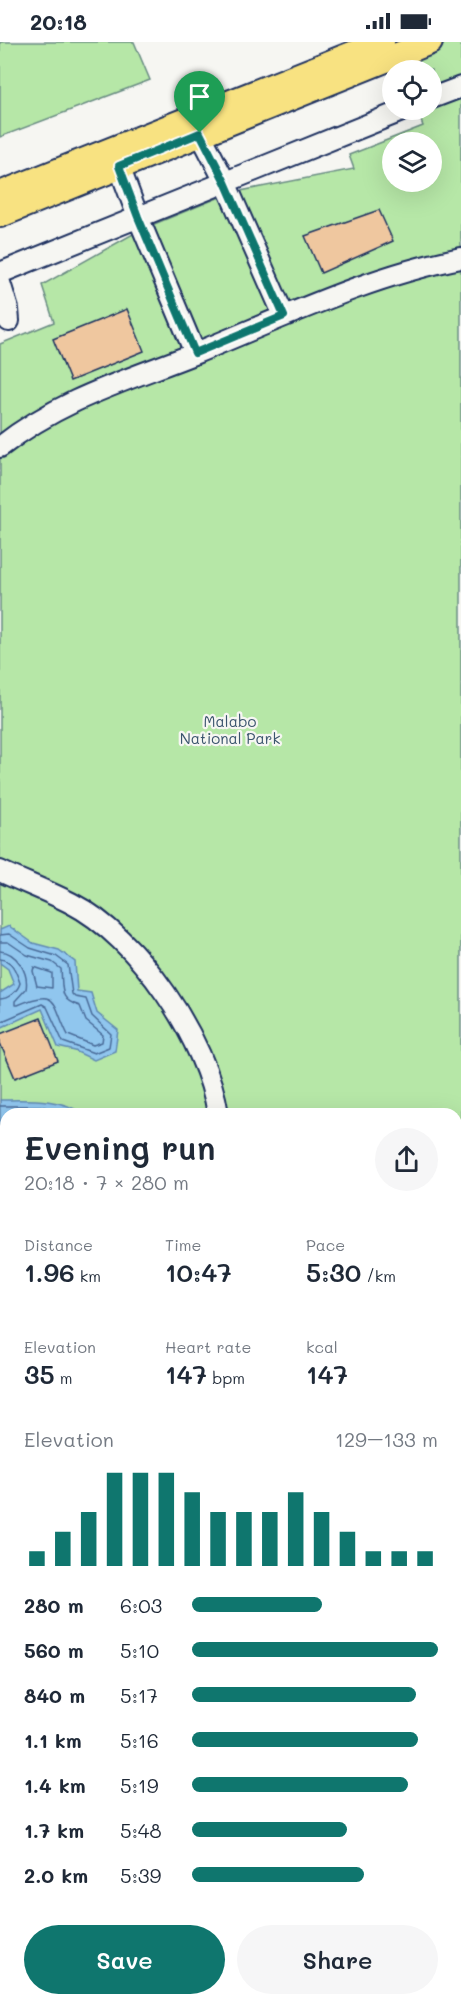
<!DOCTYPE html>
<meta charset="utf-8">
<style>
:root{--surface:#fff;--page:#f6f6f7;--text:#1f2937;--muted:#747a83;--accent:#0f766e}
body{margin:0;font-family:Mali,sans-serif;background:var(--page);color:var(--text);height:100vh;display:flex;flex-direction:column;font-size:22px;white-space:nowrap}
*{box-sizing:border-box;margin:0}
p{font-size:20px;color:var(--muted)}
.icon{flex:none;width:33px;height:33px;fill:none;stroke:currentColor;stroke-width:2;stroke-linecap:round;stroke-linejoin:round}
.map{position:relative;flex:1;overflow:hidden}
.panel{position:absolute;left:0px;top:1066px;width:462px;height:898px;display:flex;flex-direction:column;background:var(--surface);border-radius:18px 18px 0 0;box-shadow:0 6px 24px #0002}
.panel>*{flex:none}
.fabs{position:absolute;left:382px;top:18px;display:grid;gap:12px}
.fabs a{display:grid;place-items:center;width:60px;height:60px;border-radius:50%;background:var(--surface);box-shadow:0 6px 24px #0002;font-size:30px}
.pin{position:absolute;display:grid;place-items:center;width:51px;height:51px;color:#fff;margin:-62px -26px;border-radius:50% 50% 50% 0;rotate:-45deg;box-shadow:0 0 6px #0007}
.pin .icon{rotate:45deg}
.round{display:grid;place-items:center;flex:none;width:63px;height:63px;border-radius:32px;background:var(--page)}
.overview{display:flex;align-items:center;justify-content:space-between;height:102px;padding:0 24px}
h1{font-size:33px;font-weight:600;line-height:45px}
.stats{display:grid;grid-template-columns:repeat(3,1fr);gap:9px;height:102px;padding:6px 24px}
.stats div{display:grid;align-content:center}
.stats b{font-size:26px;font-weight:600}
.stats small{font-size:16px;font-weight:400}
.stats p{font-size:16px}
.chart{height:168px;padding:12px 24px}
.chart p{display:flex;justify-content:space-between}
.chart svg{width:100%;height:108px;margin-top:6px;stroke:var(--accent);stroke-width:6}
.primary-button{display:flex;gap:12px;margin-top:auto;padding:12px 24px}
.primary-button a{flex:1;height:69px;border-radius:36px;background:var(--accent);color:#fff;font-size:24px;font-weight:600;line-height:69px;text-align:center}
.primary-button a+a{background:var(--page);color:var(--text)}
ul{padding:0 24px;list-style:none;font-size:20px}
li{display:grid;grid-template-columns:96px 72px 1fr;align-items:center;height:45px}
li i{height:15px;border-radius:8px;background:var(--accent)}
.status{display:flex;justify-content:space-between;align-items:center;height:42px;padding:0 30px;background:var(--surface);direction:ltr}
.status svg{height:16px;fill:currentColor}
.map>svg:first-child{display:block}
.green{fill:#b6e7a7;stroke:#688b82;stroke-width:1.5;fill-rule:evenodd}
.water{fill:#90c6ee;stroke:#618ab4;stroke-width:1.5}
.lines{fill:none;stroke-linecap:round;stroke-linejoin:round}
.shore{stroke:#4a6b98;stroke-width:1.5}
.stream{stroke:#618ab4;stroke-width:4.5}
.building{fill:#efc79f;stroke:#1b2f5e;stroke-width:1.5}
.minor-casing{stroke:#1b2f5e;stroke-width:24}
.major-casing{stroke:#1b2f5e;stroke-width:28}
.minor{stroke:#f6f6f2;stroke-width:20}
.major{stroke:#f8e281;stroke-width:24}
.route-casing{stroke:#fff;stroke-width:12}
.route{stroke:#0f766e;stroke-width:8}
.labels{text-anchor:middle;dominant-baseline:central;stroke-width:4.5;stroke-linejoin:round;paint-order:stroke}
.park-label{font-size:15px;fill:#3a546d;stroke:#f6f6f2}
</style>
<div class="status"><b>20:18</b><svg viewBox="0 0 49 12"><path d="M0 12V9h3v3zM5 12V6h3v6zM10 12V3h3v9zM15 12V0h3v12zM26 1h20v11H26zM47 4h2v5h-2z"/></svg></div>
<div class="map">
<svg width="461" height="1964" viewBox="0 0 461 1964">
<rect width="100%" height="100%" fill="#f6f6f2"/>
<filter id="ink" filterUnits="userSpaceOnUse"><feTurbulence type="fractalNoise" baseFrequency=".0167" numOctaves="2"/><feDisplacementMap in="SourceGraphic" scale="12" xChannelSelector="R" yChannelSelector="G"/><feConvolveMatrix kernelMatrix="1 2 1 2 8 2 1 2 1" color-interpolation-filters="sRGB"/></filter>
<g filter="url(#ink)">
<path class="green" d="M0,0H134L150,38L0,95Z
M390,0H461V1964H0V302L54,280L42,243L142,187L230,151L354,127L349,113L423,84L417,68H432V28H402ZM393,100H432V140H393ZM6,1072H456V1959H6Z"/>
<path class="water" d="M9,884L33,901L59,908L75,920L77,949L91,951L97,971L118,988L115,1009L94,1018L75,1009L58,1005L42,967L0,986V951L14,942L8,927L0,921V888Z
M0,1058C24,1058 63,1055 82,1072H6V1221H0Z
M461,1198V1414L456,1412V1199Z"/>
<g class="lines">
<path class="shore" d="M0,893L9,892L30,906L56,914L68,923L72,952L75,955L86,957L92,974L111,992L109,1005L94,1011L63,1000L47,965L42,962L0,980
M0,900H8L27,913L52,920L61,927C63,946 58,958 80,964L86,979L103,993L102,1000L93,1003L68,993C52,962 60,945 18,963H15V959L26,947C29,931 17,910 0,909
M0,917C13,918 16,930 20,941C18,949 8,957 0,957
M34,925L52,931V946L37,944L33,929Z
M0,1064H40L71,1072"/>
<path class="stream" d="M340,1960V1964"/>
</g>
<path class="building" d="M379,168L393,199L321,231L305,194Z
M127,267L144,309L70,339L53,297Z
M41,976L58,1019L15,1036L0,1001V992Z"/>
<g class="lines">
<g class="minor-casing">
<path id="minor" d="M432,56L461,45
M200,91L225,140L284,274
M119,124L138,175L195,311
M0,231L404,68
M0,241L8,267L9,279
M0,405C61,357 125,339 196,311C282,276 369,234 461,216
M0,829C23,840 48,849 71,861C138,895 207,998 218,1072
M0,1350L6,1340
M0,1617L6,1630
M0,1781L6,1779
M188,1959L190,1964"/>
</g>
<g class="major-casing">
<path id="major" d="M0,152L382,0
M0,173L430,0"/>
</g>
<use href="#minor" class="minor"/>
<use href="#major" class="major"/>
</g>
</g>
<g class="lines" filter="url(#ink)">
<g class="route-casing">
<path id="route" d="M200,91L225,140L284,274L195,311L138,175L119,124Z"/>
</g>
<use href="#route" class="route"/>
</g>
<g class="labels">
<g class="park-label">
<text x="230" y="679">Malabo<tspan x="230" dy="17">National Park</tspan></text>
</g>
</g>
</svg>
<div class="fabs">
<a><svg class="icon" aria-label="locate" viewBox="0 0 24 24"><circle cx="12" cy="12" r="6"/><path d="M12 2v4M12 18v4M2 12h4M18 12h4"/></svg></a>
<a><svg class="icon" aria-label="layers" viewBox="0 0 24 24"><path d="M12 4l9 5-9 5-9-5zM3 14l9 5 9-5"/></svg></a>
</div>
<div class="pin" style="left:200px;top:91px;background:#1e9e55"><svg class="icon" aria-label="arrive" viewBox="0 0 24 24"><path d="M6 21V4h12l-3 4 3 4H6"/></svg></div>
<section class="panel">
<div class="overview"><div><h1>Evening run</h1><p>20:18 · 7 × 280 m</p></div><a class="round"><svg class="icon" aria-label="share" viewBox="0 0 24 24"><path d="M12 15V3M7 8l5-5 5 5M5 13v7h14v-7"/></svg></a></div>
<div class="stats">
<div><p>Distance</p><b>1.96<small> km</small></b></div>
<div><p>Time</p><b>10:47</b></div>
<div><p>Pace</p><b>5:30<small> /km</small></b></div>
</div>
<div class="stats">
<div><p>Elevation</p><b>35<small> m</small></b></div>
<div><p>Heart rate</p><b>147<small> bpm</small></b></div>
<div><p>kcal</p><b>147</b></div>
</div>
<div class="chart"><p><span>Elevation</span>129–133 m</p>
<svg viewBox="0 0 160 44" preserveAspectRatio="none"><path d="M5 44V38M15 44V30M25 44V22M35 44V6M45 44V6M55 44V6M65 44V14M75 44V22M85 44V22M95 44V22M105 44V14M115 44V22M125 44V30M135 44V38M145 44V38M155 44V38"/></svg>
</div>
<ul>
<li><b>280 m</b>6:03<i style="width:53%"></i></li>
<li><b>560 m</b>5:10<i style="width:100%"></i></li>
<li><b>840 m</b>5:17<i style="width:91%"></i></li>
<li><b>1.1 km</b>5:16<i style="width:92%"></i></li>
<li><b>1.4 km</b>5:19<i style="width:88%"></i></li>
<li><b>1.7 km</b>5:48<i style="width:63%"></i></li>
<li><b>2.0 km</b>5:39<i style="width:70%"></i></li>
</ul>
<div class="primary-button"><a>Save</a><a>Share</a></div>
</section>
</div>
